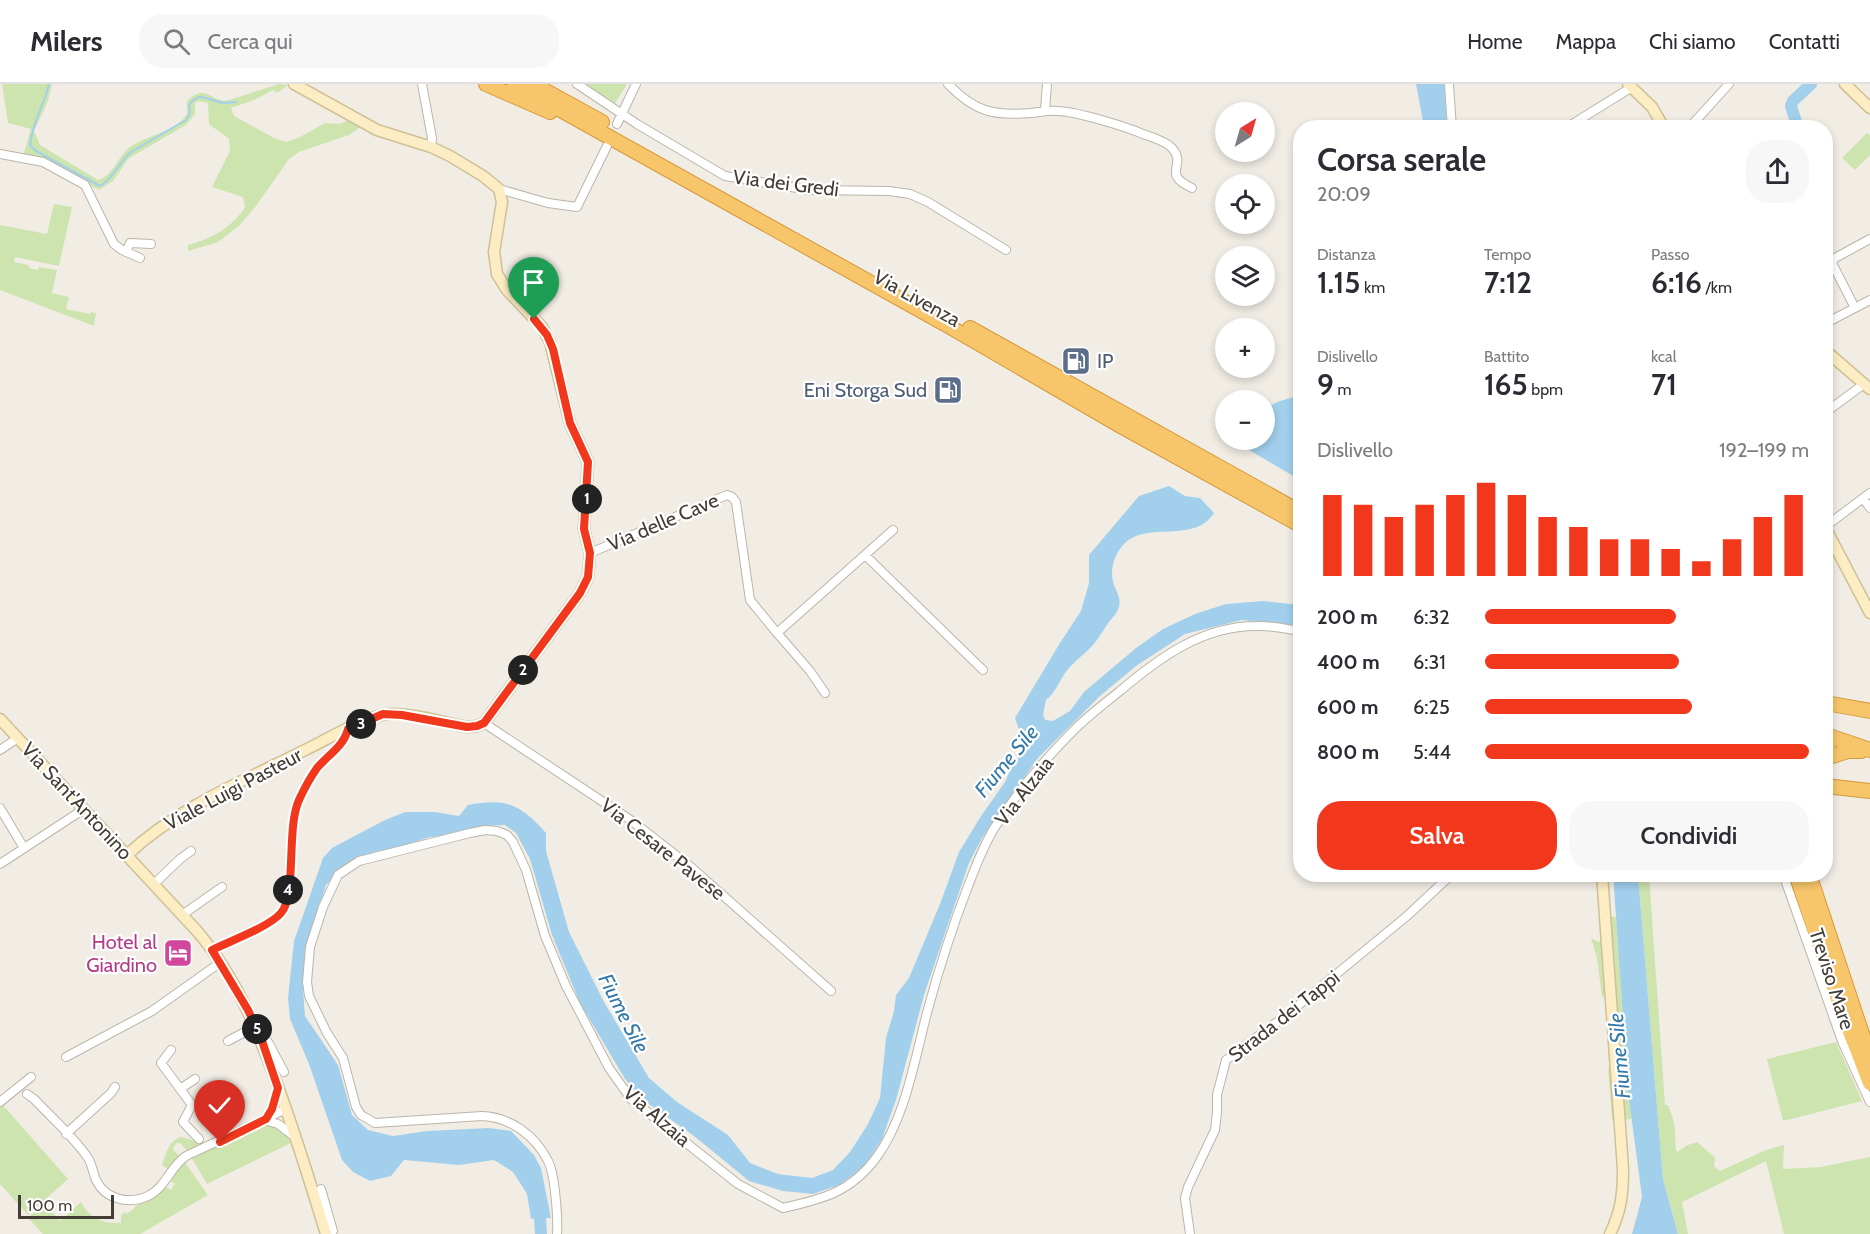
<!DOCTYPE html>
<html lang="it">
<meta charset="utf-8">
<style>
:root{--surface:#fff;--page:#f7f7f7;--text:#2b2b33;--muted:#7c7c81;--line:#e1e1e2;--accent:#f1381c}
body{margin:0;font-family:Cabin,sans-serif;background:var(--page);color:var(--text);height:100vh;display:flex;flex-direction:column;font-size:22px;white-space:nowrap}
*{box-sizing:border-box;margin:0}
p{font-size:20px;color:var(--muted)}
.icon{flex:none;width:33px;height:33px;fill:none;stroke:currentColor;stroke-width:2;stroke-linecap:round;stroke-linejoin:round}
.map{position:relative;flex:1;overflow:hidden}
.drawer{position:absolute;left:1293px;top:36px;width:540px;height:762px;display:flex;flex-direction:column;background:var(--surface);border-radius:24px;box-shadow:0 3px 9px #0003}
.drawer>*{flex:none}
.needle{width:39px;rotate:37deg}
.fabs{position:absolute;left:1215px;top:18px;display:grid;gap:12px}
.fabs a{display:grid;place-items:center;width:60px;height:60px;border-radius:50%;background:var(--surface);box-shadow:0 3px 9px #0003;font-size:30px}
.scale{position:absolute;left:18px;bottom:15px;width:96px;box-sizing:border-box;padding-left:6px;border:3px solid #433d35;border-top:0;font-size:16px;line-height:21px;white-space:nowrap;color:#433d35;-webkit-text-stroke:4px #fff;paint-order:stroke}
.pin{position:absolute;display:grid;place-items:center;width:51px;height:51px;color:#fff;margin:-62px -26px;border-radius:50% 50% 50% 0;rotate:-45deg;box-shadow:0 0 6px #0007}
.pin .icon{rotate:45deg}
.km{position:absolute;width:30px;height:30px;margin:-15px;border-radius:50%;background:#222;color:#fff;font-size:16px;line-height:30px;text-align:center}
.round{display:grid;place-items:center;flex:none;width:63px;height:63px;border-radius:24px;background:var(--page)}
.overview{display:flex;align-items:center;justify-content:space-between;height:102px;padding:0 24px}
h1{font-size:33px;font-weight:600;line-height:45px}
.stats{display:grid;grid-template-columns:repeat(3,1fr);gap:9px;height:102px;padding:6px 24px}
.stats div{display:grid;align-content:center}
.stats b{font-size:30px;font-weight:600}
.stats small{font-size:16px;font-weight:400}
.stats p{font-size:16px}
.chart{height:168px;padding:12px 24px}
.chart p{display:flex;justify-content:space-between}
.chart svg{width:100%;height:108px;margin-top:6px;stroke:var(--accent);stroke-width:6}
.primary-button{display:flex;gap:12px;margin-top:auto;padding:12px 24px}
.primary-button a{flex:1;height:69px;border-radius:24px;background:var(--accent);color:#fff;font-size:24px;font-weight:600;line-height:69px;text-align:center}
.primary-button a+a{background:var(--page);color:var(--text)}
ul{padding:0 24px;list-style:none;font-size:20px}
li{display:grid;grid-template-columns:96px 72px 1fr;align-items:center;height:45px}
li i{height:15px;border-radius:8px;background:var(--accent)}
header{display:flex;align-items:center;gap:36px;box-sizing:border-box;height:84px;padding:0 30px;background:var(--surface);border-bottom:2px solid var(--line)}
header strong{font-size:28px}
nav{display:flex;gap:33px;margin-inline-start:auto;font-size:21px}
.search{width:420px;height:54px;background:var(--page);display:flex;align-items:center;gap:15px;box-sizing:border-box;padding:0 21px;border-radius:24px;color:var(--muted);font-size:22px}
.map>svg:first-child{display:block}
.green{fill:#cde4ae}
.water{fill:#a2d0ec}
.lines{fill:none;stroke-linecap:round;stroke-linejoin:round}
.stream{stroke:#a2d0ec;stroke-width:2}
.river{stroke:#a2d0ec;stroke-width:12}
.street-casing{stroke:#bcb5a8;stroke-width:10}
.secondary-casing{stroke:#d0c096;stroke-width:13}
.highway-casing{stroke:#d6993a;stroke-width:16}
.street{stroke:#fff;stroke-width:8}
.secondary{stroke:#fcedc4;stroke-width:10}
.highway{stroke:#f7c56a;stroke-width:14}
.route-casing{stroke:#fff;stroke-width:12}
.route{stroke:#f1381c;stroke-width:8}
.labels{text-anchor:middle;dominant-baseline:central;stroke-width:4.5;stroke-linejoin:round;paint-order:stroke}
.street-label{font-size:20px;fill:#433d35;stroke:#fff}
.service-label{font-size:20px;fill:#4e5e75;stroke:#fff;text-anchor:start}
.hotel-label{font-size:20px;fill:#b23c85;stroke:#fff;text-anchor:end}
.water-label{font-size:21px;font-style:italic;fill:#337aaa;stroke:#fff}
</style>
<header>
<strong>Milers</strong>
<div class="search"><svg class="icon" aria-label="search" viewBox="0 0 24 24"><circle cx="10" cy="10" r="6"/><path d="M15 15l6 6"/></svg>Cerca qui</div>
<nav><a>Home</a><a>Mappa</a><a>Chi siamo</a><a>Contatti</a></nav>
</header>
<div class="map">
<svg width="1870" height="1150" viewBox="0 0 1870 1150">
<rect width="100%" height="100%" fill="#f1ede5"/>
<path class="green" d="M2,0H52L48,17L34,47L40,61L98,96C113,92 118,72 130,63C147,51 176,48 187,30V17C205,0 208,15 226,17L279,0L288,1L277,9L273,6L254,16L231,24L234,32L274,54L286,58L300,53L325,39L339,40L350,36L362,42L349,51L299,68L289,75L256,122L240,141L218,158L188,167V161C209,156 233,143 245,123L243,113L212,103L230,67L229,55L209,40L208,19L199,17L195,19V30L186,41L129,74L113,97L99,106L83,97L23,72L31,45L8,39Z
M584,0H627L615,19Z
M1867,49L1870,51V71L1855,86L1842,74Z
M54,120L72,123L59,182L15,173L14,178L29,181V184L38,186L39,183L57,186L52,209L69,213L66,225L90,230L91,228L96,229L94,242L0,206V141L47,150Z
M1638,791H1649L1665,1021H1668C1671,1029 1675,1038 1675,1047C1676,1055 1674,1060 1677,1068L1688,1061L1697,1058L1715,1074L1714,1082L1720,1087L1766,1066L1784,1061L1783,1085L1821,1083L1870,1073V1150H1784L1766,1077L1682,1118L1688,1150H1678L1663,1095Z
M1604,832L1616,833L1632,1035L1612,1036L1608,984L1612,983L1607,911L1602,913L1597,874L1591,854L1598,858L1605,855Z
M1836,958L1862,1017L1783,1037L1767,975Z
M2,1020L68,1095L28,1131L0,1100V1021Z
M269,1039L286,1049L291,1059L207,1100L191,1073L248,1048L249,1049L265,1042L264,1040Z
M181,1053L196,1057L198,1061L196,1064L187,1067L180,1059H176L173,1065L179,1072L168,1085L162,1081C166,1070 168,1057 181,1053Z
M184,1077L208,1111L140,1150H43L28,1134L44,1119L60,1137L81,1118C89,1134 103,1140 121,1139V1131L125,1128L126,1130L135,1124V1122L155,1112L166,1103L171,1106L175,1100L169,1096Z"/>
<path class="water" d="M1416,0H1444L1447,43H1424Z
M1300,311V396L1232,356H1264L1265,325L1277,318Z
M1169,402L1185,412L1200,414L1214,429C1194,460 1148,437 1125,459C1114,470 1109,486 1114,501C1117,509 1121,514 1119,523C1117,529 1113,533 1109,538C1104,545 1099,554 1093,561C1086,569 1077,575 1070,583C1060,593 1057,608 1046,616L1043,630L1045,636L1053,637L1070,627L1084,608L1136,564L1163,545L1195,530L1226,520L1263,517L1299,521H1300V543L1242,536L1185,550L1136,582L1100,612L1038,674L982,754L969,779L924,911L896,1016L882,1055L865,1082L839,1101L813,1110L783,1107L749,1097L694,1052L642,1015L625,995L580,919L552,851L530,775L516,749L505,741L482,742L459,751L430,753L403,762L374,768L348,779L326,801L306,866L303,907L305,932L338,981L352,1031L368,1046L393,1052L427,1047L489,1044L511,1047L534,1071L541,1084L551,1134L531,1135L527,1110L513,1088L494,1076L459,1081L404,1076L391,1092L370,1097L353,1088L342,1076L309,980L290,935L288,914L294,857L323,774L332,764L385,736L405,728H435L459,732L468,721C507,714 520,720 546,749V767L569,848L604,918L649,994L677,1018L728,1051L750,1079L778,1090L812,1094L833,1086L850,1068L868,1040L880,1014L886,954L894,927L896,911L909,894L940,820L959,768L981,732L1005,698L1013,680L1026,666L1015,634L1060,559L1081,527L1089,499V471L1139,412Z
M1613,791H1638L1663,1095L1678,1150H1632L1642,1113L1629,1015Z"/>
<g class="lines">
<path class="stream" d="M49,0C44,21 32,40 30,61L36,67L100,102C114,94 119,78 131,68L186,36L190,29L189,21C199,8 203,14 216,17C222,20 229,19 236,18"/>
<path class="river" d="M1798,44L1791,22L1793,17L1811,0
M539,1120L541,1150"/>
<g class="street-casing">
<path id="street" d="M422,0L432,54L431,63
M577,0L637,40L725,92L809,106L889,107L910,110L928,118L1006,166
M948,0C975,28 993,32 1031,29C1041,28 1048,26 1058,27C1078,28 1124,42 1143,50C1151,53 1166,57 1172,64C1188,82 1160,89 1192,104
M1449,0L1452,44
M1045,26L1047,0
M617,40L636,0
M1566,44L1632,3
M1689,44L1729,0
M0,70L43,78L85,101L114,160L122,166L140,174
M499,105L548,119L577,123L607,62
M126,168L130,159L151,160
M1855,224L1832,179L1835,174L1870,155
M1826,239L1870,216
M1826,328L1864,300
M1863,414L1870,424
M1826,442L1870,409
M590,469L727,411L732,413L736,418L750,516L777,549
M865,471L983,586
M825,609L810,587L777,549L893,446
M484,639L632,737L692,784L831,907
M0,666L18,654
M0,724L24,764
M0,780L84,725
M1783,790L1842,957L1870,1018
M154,800L180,775L191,767
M182,831L222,803
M212,866C230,857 269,842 281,829C297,811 286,744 299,716C304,705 310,694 317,684C328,671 344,662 348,645
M261,954L268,958L284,988
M228,957L256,942
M171,966L161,979L192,1021L183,1038L199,1055
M66,973L152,927L221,878
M180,1005L195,995
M27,1010L34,1015C51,1033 74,1053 88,1074C92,1080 93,1089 96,1096C105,1115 128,1121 148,1112C165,1104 171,1082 186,1072L286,1025
M0,1018L31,993
M267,1034L272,1025L278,1004
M264,1036L278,1040L294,1052
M66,1050L111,1009L115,1003
M321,1105L333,1147L330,1150
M557,1150C558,1134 555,1090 548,1077C535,1051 510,1033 482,1032L375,1039L361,1031L356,1023L343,974L327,949L309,912L307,898L310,863L323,823L338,791L359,777L470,749L485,746L497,747L507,751L513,758L526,786L545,852L566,902L609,984L631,1015L738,1100L783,1124C823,1115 851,1108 876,1074C906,1034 915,973 928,925C939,885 952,844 967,805C975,784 983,762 995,743C1017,708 1046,674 1075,645C1089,631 1105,619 1120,607C1159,574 1202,542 1256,542C1271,541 1286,545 1300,547
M1190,1150L1185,1114L1188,1103L1215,1046L1217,1028V1011L1226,976L1289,929L1407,832L1452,790"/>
</g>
<g class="secondary-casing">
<path id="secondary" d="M1628,0L1652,23L1664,44
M1845,0L1870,24
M1826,267L1870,305
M1826,445L1870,529
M0,635L197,847C238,895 261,954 282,1014C298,1059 312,1104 326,1150
M127,771C177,724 243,697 303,667C326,656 357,637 382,631C401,626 446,639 467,643L477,642L484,639L580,509L588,493L590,469L584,445L588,378L570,339L550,258L542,243L507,206L497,190L494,168L502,118L499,105L483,92L450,72L431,63L377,46L294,0
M1602,790L1623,1085C1623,1111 1621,1127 1610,1150"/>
</g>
<g class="highway-casing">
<path id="highway" d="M486,0L550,28
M514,0L952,244L1119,341L1300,441
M533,0L602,38
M970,244L1300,428
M1826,619L1870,627
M1826,651L1870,666
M1826,674L1848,667H1861
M1826,702L1870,707
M1796,790L1840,921L1870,999
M1809,790L1870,974"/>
</g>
<use href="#street" class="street"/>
<use href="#secondary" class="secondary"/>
<use href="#highway" class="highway"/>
</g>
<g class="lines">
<g class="route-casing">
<path id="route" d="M220,1058L266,1035L272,1025L278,1004L261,954L248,926L212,866C230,857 269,843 281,829C297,811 286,744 299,716C304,705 310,694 317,684C328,671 344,662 348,645L383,630L402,631L467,643L477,642L484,639L580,509L588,493L590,469L584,445L588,378L570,339L553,265L547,251L534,235"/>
</g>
<use href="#route" class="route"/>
</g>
<defs>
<g id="fuel-square" transform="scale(1.5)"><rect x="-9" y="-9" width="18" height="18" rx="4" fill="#5c6f8a" stroke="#fff"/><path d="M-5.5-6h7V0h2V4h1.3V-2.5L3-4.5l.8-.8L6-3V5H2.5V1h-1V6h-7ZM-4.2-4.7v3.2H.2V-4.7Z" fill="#fff"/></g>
<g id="hotel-square" transform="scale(1.5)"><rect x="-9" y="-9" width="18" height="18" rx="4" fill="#d1479c" stroke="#fff"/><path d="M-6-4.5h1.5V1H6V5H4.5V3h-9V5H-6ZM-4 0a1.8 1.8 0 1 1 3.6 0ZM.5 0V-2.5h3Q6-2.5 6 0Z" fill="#fff"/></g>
</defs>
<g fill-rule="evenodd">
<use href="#fuel-square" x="1076" y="277"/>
<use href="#fuel-square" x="948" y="306"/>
<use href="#hotel-square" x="178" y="869"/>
</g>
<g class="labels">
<g class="street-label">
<text transform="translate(786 99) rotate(7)">Via dei Gredi</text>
<text transform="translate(917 214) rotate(29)">Via Livenza</text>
<text transform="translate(663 438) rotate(-23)">Via delle Cave</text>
<text transform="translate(233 705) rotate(-28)">Viale Luigi Pasteur</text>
<text transform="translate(1024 707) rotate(-52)">Via Alzaia</text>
<text transform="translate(77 717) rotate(47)">Via Sant'Antonino</text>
<text transform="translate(663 765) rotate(38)">Via Cesare Pavese</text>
<text transform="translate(1832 895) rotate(72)">Treviso Mare</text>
<text transform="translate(1284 932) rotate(-38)">Strada dei Tappi</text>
<text transform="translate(657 1032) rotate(41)">Via Alzaia</text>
</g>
<g class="service-label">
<text x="1097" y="277">IP</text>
<text x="927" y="306" text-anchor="end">Eni Storga Sud</text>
</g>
<g class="hotel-label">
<text x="157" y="858">Hotel al<tspan x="157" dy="23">Giardino</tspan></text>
</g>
<g class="water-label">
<text transform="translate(1006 677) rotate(-50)">Fiume Sile</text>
<text transform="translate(624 929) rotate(63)">Fiume Sile</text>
<text transform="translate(1619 972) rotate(-95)">Fiume Sile</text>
</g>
</g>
</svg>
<div class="fabs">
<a><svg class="needle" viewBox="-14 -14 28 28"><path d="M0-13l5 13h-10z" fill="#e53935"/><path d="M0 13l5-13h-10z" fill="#7c7c81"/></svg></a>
<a><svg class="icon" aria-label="locate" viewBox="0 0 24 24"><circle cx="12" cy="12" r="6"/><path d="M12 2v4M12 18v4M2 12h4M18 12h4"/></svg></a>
<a><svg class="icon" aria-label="layers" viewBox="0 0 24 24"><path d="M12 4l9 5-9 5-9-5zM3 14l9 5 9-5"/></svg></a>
<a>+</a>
<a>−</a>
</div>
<div class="scale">100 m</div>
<div class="pin" style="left:534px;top:235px;background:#1e9e55"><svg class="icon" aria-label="arrive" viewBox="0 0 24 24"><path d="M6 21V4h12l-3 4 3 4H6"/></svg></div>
<div class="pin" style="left:220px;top:1058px;background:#d93025"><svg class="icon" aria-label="check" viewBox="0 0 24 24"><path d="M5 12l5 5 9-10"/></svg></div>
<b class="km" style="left:587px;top:415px">1</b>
<b class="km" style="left:523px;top:586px">2</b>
<b class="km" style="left:361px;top:640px">3</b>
<b class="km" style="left:288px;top:806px">4</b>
<b class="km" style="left:257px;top:945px">5</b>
<section class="drawer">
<div class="overview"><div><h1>Corsa serale</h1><p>20:09</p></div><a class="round"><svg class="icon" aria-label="share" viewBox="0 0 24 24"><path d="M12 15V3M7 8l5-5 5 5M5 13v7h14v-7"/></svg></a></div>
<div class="stats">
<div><p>Distanza</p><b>1.15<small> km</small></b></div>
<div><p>Tempo</p><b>7:12</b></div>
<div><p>Passo</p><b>6:16<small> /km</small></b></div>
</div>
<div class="stats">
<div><p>Dislivello</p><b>9<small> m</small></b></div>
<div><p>Battito</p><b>165<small> bpm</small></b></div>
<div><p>kcal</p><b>71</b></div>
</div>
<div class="chart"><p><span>Dislivello</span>192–199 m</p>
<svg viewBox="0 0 160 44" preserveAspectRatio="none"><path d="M5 44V11M15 44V15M25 44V20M35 44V15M45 44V11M55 44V6M65 44V11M75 44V20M85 44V24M95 44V29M105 44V29M115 44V33M125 44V38M135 44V29M145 44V20M155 44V11"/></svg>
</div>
<ul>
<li><b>200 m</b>6:32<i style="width:59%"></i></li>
<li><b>400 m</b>6:31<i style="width:60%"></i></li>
<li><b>600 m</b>6:25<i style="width:64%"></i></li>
<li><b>800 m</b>5:44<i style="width:100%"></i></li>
</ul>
<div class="primary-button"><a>Salva</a><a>Condividi</a></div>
</section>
</div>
